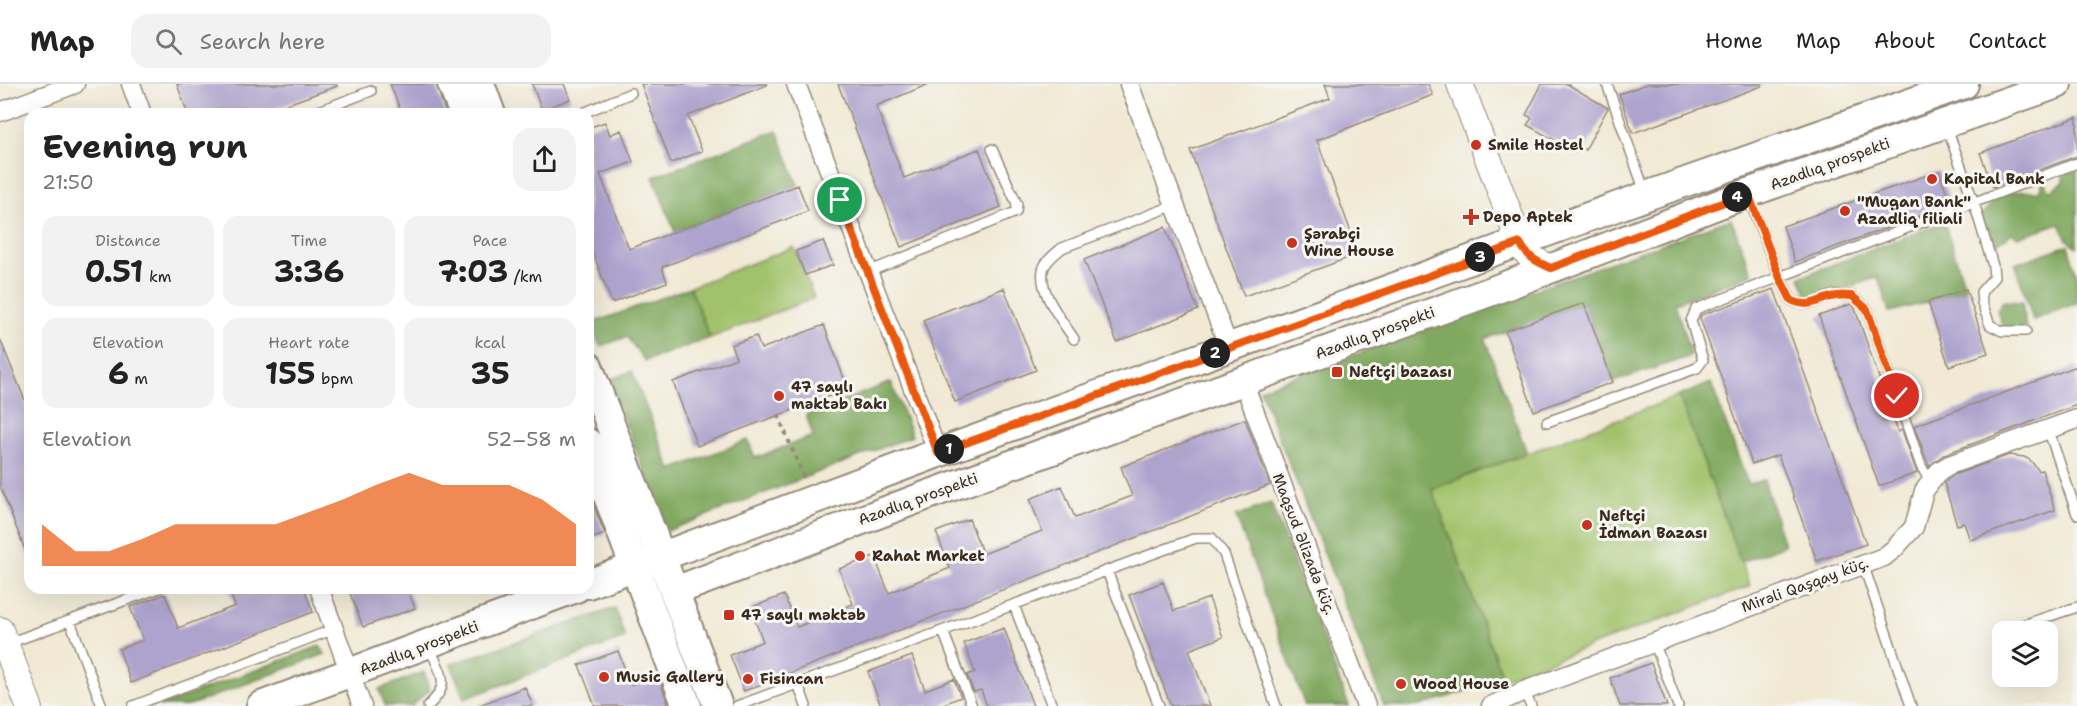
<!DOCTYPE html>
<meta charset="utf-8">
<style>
:root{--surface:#fff;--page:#f2f2f2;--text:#222;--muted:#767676;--line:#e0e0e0;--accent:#ea580c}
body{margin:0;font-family:"Shantell Sans",sans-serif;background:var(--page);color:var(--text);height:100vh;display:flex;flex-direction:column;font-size:22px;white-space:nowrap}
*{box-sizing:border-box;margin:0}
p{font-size:20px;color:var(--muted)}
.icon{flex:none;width:33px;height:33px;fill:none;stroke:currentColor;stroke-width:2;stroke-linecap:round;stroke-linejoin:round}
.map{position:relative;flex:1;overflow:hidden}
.panel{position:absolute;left:24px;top:24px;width:570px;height:486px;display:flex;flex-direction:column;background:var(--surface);border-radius:18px;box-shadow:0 6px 24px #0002}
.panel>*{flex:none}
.buttons{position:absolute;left:1992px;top:537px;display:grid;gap:12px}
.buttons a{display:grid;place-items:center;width:66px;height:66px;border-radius:12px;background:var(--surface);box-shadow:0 6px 24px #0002;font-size:30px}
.pin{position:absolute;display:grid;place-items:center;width:51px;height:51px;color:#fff;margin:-26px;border:3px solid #fff;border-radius:50%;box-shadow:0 2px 6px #0007}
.km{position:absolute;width:30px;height:30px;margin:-15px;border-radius:50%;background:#222;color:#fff;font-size:16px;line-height:30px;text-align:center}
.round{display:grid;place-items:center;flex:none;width:63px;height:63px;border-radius:18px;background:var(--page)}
.head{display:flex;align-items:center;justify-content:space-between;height:102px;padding:0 18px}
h1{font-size:33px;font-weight:700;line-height:45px}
.figures{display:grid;grid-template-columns:repeat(3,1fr);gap:9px;height:102px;padding:6px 18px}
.figures div{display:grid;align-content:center;border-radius:15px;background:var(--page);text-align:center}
.figures b{font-size:30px;font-weight:700}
.figures small{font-size:16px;font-weight:400}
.figures p{font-size:16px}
.chart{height:168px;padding:12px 18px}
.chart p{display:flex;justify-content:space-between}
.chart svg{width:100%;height:108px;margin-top:6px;fill:var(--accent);opacity:.7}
header{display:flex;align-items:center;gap:36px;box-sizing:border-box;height:84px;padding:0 30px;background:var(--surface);border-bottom:2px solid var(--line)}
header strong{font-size:28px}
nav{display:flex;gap:33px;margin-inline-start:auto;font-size:21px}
.search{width:420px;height:54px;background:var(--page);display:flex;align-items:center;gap:15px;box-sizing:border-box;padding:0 21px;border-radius:18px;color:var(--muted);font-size:22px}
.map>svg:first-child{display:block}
.green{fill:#a1c26a;stroke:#6e7644;stroke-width:1.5}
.forest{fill:#80a85e;stroke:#5e693e;stroke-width:1.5}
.building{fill:#aea3cd}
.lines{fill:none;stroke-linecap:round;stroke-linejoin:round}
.service-casing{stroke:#968a79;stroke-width:12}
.minor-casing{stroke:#968a79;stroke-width:21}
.secondary-casing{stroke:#968a79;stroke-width:28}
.primary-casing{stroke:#968a79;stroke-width:32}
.path{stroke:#968a79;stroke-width:4;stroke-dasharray:4.5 4.5;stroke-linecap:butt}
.service{stroke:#fff;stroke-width:9}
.minor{stroke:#fff;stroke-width:18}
.secondary{stroke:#fff;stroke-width:26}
.primary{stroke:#fff;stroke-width:28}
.route-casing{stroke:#fff;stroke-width:12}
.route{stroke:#ea580c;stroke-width:8}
.poi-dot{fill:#c8321e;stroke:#f6f6f2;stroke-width:2}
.labels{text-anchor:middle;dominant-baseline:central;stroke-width:6;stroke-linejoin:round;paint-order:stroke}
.poi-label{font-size:15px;font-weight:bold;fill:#3b2a1e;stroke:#f6f6f2;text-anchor:start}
.street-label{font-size:15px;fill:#3b2a1e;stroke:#f6f6f2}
</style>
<header>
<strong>Map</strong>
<div class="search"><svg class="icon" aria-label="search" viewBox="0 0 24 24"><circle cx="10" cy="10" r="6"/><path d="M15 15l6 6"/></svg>Search here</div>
<nav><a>Home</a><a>Map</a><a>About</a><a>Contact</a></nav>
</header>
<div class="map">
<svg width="2077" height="622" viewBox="0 0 2077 622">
<rect width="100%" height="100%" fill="#f6f6f2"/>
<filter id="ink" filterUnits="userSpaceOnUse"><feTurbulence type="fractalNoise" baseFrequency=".0167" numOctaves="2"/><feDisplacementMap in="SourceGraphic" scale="12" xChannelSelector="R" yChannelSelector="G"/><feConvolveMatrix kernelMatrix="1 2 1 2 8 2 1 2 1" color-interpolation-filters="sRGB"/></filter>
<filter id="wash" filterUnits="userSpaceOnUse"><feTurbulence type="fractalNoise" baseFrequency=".008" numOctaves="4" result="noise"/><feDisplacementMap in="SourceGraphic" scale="24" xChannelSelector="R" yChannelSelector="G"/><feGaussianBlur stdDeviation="1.35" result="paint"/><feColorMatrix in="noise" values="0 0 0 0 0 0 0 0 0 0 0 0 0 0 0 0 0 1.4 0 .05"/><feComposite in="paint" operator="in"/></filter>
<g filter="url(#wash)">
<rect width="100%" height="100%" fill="#f1e9d4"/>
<path class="green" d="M794,163L814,214L710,254L690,203Z
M1679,312L1750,502L1503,595L1432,405Z"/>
<path class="forest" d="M777,46L798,101L675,148L653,93Z
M2077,86V163L2067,156L2060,139L2018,153L2012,149L1997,160L1991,162C1974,131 1981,132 2002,108L2039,107L2044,96L2050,107L2064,98L2063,88Z
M1731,135L1752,190L1675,219L1691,272L1613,298L1584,219L1485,255L1527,369L1432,405L1503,595L1420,622H1384L1260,305Z
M1944,138L1966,205L1928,218L1889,228L1878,193L1809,217L1800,193Z
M2068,161L2077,192V219L2033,236L2015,180Z
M690,203L710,254L645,277L627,253L600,262L590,240Z
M2003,217L2022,218L2026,245L2003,243L1997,226Z
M632,287L671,386L748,356L755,374L813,352L806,331L891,298L912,352L667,447L609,296Z
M1711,299L1748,400L1764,396L1784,461L1741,478L1679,312Z
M1271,419L1349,622H1305L1236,432Z
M615,524L625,554L464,615L451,580Z
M320,562L325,570L188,622H159Z
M424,588L430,606L413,620V622H385L379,605Z"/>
<g id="blocks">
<path class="building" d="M177,0H336L337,2L260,30H188Z
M390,0H436L446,30H402Z
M532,0H564L570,15L542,26Z
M641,0H767V1L688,32L702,67L671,79Z
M838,0H929L876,22L904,94L979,65L1001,123L901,163Z
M1325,0H1428L1433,11L1317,56L1359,170L1244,212L1190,66L1330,14Z
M1542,0H1567L1608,24L1585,66L1579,63L1576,68L1527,41L1532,34L1526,31Z
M1647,0H1762V2L1633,49L1619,10Z
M2077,33V72L1993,103L1980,69Z
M605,38L610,51L621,46L633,78L600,90L629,165L798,101L808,127L662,183L667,198L612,219L588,156V44Z
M1939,87L1951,120L1795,178L1783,142Z
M1165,143L1198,226L1117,258L1084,176Z
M823,157L833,181L805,191L796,167Z
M1004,204L1036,286L955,318L923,236Z
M1774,205L1866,460L1817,477L1778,371L1752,380L1700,234L1701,231Z
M1966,205L1988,269L1949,282L1928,218Z
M1584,219L1613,298L1534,327L1505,247Z
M1851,220L1854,222L1898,348L1902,346L1917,389L1879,402L1819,232Z
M824,241L848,305L697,362L673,298L736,274L731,261L756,252L761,265Z
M0,255L30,329L29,476L0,402Z
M2077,282V321L1945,370L1929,382L1914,342Z
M1245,335L1270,401L744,607L730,571L763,557L750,524L784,511L797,543L853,520L839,485L874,472L889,509L950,484L936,448L969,435L983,470L1042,447L1030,415L1062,402L1075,434L1132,412L1121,383Z
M2009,371L2024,373L2030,376L2039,387L2042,386L2055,426L1970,456L1964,439L1957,441L1944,399L1954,391Z
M588,408L605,450L588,456Z
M1163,498L1174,527L1209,514L1223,553L1189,566L1210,622H1171L1129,511Z
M228,504H269L270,509L283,504H304L313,528L131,599L119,565L143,556L130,523L165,510L178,544L235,522Z
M348,504H407L415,524L363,543Z
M1004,544L1033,622H987L981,606L974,608L967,591L975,588L964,559Z
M618,567L631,601L657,590L669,622H595L579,581Z
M912,572L925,606L954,595L961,613L938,622H881L868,588Z
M1651,579L1667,622H1620L1610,594Z
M525,603L533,622H480V621Z"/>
</g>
</g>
<g filter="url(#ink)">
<use href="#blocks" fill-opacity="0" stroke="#968a79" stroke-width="1.5"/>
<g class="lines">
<g class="service-casing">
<path id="service" d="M1607,0L1645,108
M311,30L371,7
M581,30L631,9
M1947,44L1974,119L1993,182L1994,193L1981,208L1982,219L1990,241L2002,247H2026
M1748,112L1780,194L1791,216C1812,226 1817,214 1837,211C1842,211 1847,212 1852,212L1867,225L1921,382L1930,397
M868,188L1016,128L1017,120L992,65
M1074,255C1062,236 1039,210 1043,186C1045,177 1055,170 1062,164L1175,121
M1547,338L1697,284L1703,276L1691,237L1696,225L2077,79
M2048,345L2077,430
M1863,480L1911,622
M1107,487L1159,622
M1014,521L1052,622
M70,537L102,622
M2011,545L2077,523
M943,547L972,622
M1654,558L1678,622
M6,560L159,504
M798,600L806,622
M1524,607L1531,622
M133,622L334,545
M428,622C453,599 440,589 429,562
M737,622L1196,454H1212L1224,470L1276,622"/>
</g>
<g class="minor-casing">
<path id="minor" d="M131,0L142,30
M796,0L938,369
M1129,0L1229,264
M0,28L75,0
M1243,297L1366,622
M319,504L362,622
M1491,622L1524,607L1884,473L1894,465L1914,443L1924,407L1939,387L1949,381L2077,335"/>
</g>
<g class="secondary-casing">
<path id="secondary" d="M1460,0L1520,159C1527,173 1537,178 1551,184
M0,546L29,622"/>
</g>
<g class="primary-casing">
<path id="primary" d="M452,0L464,30
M480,0L491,30
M588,282L718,622
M588,359L687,622
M588,500L938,369L1646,112L1964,0
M675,507L925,412L1492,207L1748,109L2057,0
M261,622L576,504"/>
</g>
<path class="path" d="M778,331L805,396"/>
<use href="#service" class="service"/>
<use href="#minor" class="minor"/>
<use href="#secondary" class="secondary"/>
<use href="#primary" class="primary"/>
</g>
</g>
<g class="lines" filter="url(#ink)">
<g class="route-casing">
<path id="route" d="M840,116L938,369L1520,159C1527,173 1537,178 1551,184L1748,109L1780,194L1791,216C1812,226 1818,214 1837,212C1842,211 1847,212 1852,212L1867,225L1897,312"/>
</g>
<use href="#route" class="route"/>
</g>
<g class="poi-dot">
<circle cx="1476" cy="61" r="6"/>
<circle cx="1932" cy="95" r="6"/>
<circle cx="1845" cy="127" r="6"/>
<path d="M1468 124h6v6h6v6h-6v6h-6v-6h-6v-6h6z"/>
<circle cx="1292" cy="159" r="6"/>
<rect x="1331" y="282" width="12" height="12" rx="3"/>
<circle cx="779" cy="312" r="6"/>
<circle cx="1587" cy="441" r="6"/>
<circle cx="860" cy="472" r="6"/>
<rect x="723" y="525" width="12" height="12" rx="3"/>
<circle cx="604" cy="593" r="6"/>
<circle cx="748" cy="595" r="6"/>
<circle cx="1401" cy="600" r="6"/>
</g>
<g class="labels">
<g class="poi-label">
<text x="1488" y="61">Smile Hostel</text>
<text x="1944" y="95">Kapital Bank</text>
<text x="1857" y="118">"Mugan Bank"<tspan x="1857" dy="17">Azadliq filiali</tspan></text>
<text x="1483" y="133">Depo Aptek</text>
<text x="1304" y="150">Şərabçi<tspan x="1304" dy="17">Wine House</tspan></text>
<text x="1349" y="288">Neftçi bazası</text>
<text x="791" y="303">47 saylı<tspan x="791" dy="17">məktəb Bakı</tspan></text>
<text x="1599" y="432">Neftçi<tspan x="1599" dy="17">İdman Bazası</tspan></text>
<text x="872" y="472">Rahat Market</text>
<text x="741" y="531">47 saylı məktəb</text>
<text x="616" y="593">Music Gallery</text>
<text x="760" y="595">Fisincan</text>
<text x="1413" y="600">Wood House</text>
</g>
<g class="street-label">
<text transform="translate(1830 80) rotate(-20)">Azadlıq prospekti</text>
<text transform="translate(1375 249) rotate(-20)">Azadlıq prospekti</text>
<text transform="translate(918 415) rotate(-20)">Azadlıq prospekti</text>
<text transform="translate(1304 460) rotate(69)">Maqsud Əlizadə küç.</text>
<text transform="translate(1805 501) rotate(-20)">Mirəli Qaşqay küç.</text>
<text transform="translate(419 564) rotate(-21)">Azadlıq prospekti</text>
</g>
</g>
</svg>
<div class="buttons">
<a><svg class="icon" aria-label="layers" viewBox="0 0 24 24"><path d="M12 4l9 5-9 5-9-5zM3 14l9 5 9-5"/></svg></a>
</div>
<div class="pin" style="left:840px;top:116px;background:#1e9e55"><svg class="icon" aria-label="arrive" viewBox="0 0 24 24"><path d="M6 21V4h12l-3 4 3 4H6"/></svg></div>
<div class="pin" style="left:1897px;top:312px;background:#d93025"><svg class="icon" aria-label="check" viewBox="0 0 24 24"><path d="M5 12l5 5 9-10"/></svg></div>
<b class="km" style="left:949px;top:365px">1</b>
<b class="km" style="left:1215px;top:269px">2</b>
<b class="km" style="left:1480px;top:173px">3</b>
<b class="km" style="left:1737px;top:113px">4</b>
<section class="panel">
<div class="head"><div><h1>Evening run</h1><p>21:50</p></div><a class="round"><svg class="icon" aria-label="share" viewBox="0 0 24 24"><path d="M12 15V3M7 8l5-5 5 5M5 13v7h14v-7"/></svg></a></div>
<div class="figures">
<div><p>Distance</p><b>0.51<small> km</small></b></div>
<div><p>Time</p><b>3:36</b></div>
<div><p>Pace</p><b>7:03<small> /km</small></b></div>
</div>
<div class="figures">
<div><p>Elevation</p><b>6<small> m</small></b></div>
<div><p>Heart rate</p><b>155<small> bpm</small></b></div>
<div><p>kcal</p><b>35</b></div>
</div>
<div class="chart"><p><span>Elevation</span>52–58 m</p>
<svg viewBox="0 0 160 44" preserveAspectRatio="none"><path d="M0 44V27L10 38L20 38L30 33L40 27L50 27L60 27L70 27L80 22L90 17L100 11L110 6L120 11L130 11L140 11L150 17L160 27V44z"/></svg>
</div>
</section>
</div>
